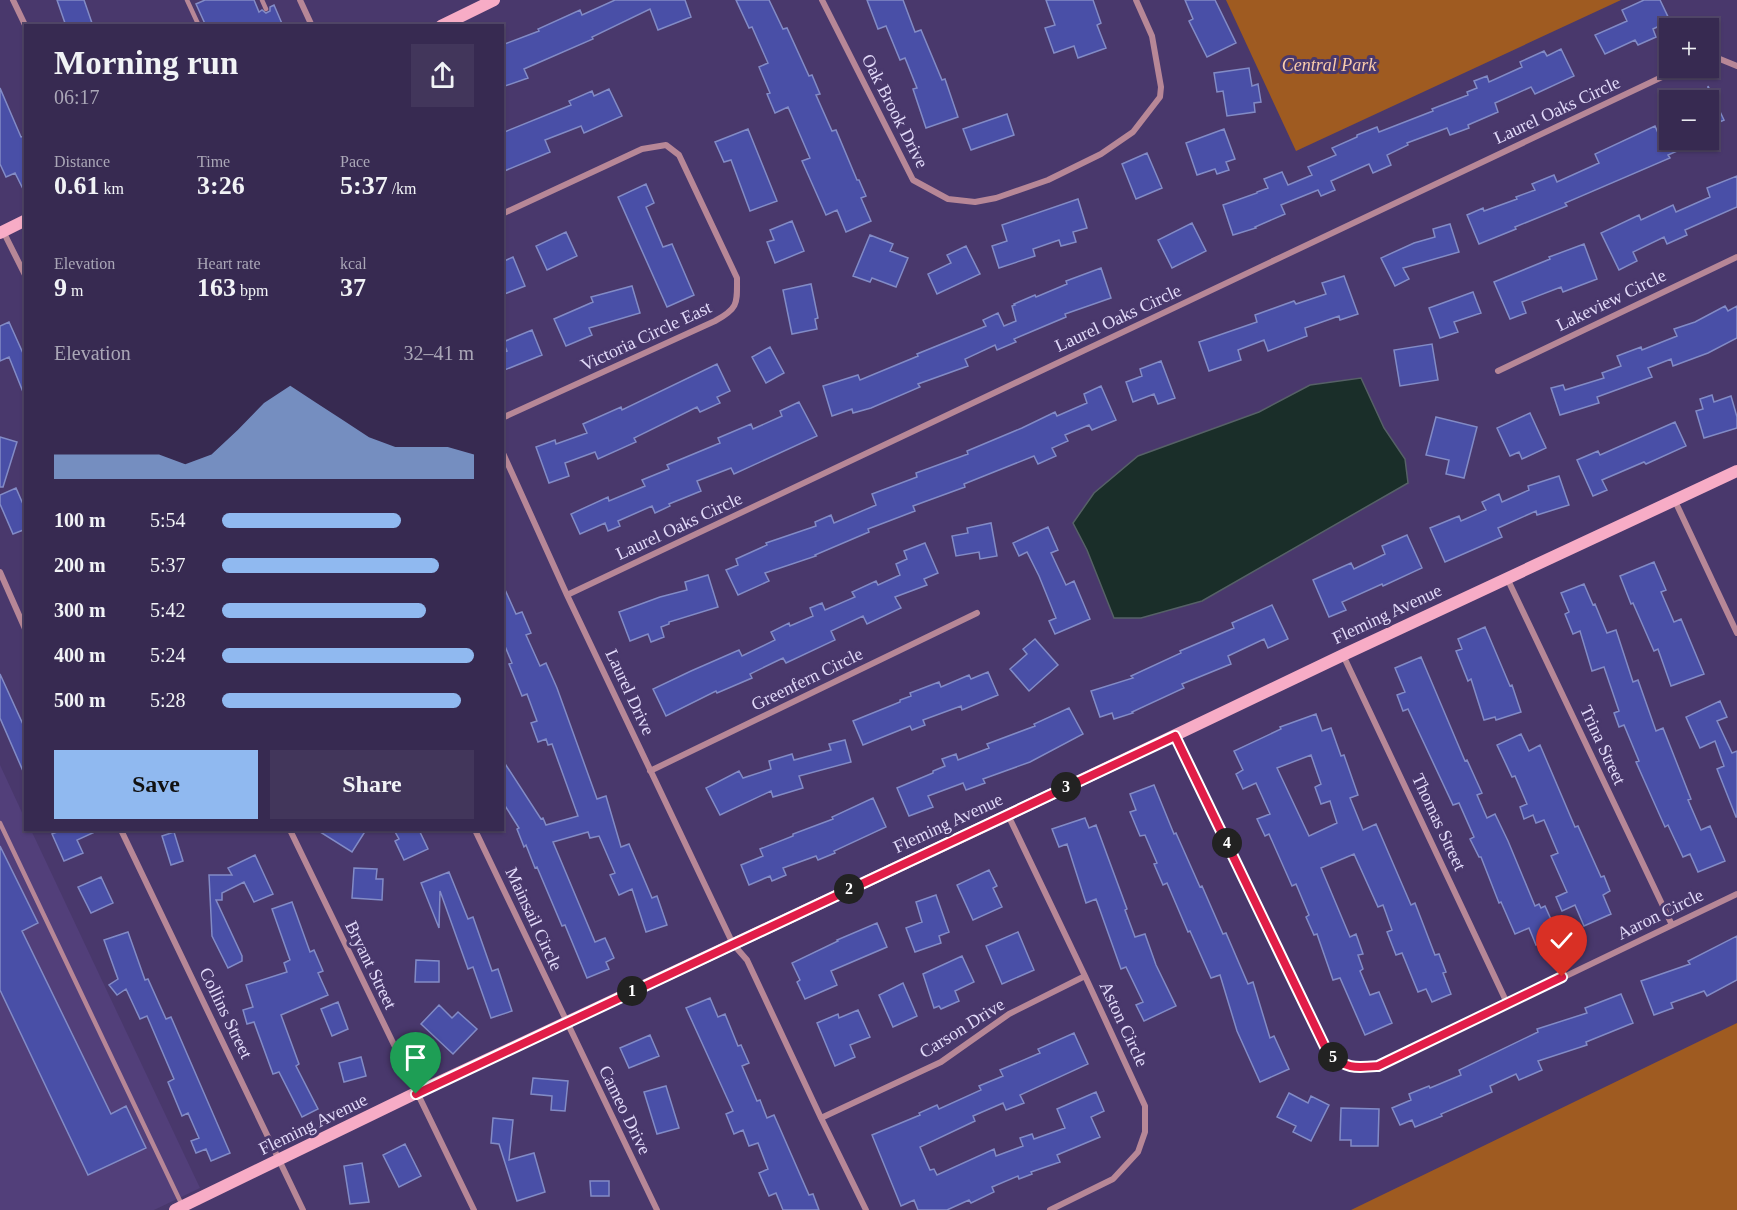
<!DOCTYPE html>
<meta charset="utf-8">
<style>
:root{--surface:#372a51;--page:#42365b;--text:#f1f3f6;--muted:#aaa7b7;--line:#514668;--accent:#90b9f0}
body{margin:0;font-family:Georgia,serif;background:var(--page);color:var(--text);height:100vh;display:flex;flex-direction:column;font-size:22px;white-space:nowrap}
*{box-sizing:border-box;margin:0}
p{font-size:20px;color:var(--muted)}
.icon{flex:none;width:33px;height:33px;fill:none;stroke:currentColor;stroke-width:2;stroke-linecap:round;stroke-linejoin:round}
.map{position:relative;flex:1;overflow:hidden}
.panel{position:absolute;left:24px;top:24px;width:480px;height:807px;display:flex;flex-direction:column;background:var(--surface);border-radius:0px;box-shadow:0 2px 4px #0004,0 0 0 2px var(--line)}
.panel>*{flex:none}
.fabs{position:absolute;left:1659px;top:18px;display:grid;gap:12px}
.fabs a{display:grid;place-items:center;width:60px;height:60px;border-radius:0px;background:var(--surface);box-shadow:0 2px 4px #0004,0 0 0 2px var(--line);font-size:30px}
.pin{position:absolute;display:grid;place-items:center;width:51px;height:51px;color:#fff;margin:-62px -26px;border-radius:50% 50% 50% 0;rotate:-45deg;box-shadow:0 0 6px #0007}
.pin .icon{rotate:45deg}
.km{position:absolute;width:30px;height:30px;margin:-15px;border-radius:50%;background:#222;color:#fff;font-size:16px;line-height:30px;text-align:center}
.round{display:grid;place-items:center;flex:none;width:63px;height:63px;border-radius:0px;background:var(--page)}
.head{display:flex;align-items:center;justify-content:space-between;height:102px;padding:0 30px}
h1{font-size:33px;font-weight:800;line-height:45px}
.stats{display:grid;grid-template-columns:repeat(3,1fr);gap:9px;height:102px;padding:6px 30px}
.stats div{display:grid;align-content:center}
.stats b{font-size:26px;font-weight:800}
.stats small{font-size:16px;font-weight:400}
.stats p{font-size:16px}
.chart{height:168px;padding:12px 30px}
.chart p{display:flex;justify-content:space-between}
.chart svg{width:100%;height:108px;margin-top:6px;fill:var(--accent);opacity:.7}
.cta{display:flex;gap:12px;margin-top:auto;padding:12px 30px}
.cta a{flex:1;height:69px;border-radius:0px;background:var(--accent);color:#111;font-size:24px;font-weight:800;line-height:69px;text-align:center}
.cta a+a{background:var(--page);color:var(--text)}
ul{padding:0 30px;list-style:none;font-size:20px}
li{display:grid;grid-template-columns:96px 72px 1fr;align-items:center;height:45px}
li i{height:15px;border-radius:8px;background:var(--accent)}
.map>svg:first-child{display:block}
.built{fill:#523f7a}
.green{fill:#9f5b21}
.water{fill:#1a2e29;stroke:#566167;stroke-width:1.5}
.building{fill:#494fa7;stroke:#828bc6;stroke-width:1.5;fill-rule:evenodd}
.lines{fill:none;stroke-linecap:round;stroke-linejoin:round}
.lane{stroke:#b78797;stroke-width:4.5}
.street{stroke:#b78797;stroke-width:6}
.secondary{stroke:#f7acc6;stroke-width:12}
.route-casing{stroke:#fff;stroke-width:12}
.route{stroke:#e11d48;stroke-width:8}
.labels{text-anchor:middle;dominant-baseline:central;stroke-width:6;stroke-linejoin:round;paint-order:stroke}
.park-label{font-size:18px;font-style:italic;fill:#faccac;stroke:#49386c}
.street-label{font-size:18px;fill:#e1d9f9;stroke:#49386c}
</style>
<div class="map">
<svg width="1737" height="1210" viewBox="0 0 1737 1210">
<rect width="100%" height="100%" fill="#49386c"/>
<path class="built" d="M0,765L25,819L26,830H31L200,1188L154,1210H0Z"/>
<path class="green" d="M1226,0H1621L1296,151Z
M1737,1023V1210H1351Z"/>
<path class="water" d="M1361,378L1384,428L1405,459L1408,483L1202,601L1141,618H1114L1087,550L1073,523L1094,493L1138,456L1259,412L1310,385Z"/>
<path class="building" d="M57,0H84L93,26H66Z
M205,0H254L259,12L262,10L266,13L270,11V7L274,5L283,26H206L196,4Z
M615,0H685L691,17L658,30L650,9L592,37L593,39L524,69L528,78L502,87V45L539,31L538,29L580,10L582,15Z
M736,0H769L783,29L787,28L809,76L812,75L820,94L816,95L832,131L836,130L857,180H859L866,196L861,198L871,221L846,232L837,210L826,215L802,161L810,158L788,107L775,113L767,94L770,93L759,67L768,63L752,27L749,28Z
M867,0H903L915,32L921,30L942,80L945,79L958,117L926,128L913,89L917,88L905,58L900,60L886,26L878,29Z
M1046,0H1093L1101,23L1097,25L1106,48L1078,58L1074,46L1054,53L1045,28L1055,25Z
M1185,0H1215L1236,43L1207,57L1189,21L1193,19Z
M1644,0H1660L1670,21L1653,29L1656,37L1638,45L1635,40L1605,54L1595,35L1627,21L1622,10Z
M1561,49L1574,76L1535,94L1531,87L1495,103L1498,112L1468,125L1469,128L1450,135L1447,128L1407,143L1408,145L1387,155L1391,165L1373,173L1369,164L1331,181L1335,190L1321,196L1318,190L1281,205L1285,214L1255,227L1256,228L1233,235L1223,205L1257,193V192L1268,188L1264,179L1282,172L1288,185L1312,175L1308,167L1336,155L1332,148L1357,137V135L1377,127L1379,132L1433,111L1432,109L1468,95L1467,92L1477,88L1474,81L1487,76L1489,82L1522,67L1520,62L1544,51L1547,56Z
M1249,68L1252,86L1258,84L1261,102L1254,103L1255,112L1227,116L1223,91L1217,92L1214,73Z
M1708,86L1724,120L1708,127Z
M0,88L21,137L26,136V195L15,173L6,177L0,164Z
M609,89L622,116L584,133L581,126L545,140L550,152L502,172V133L571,105L569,101L592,91L594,96Z
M1007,114L1014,135L971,150L963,129Z
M1655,126L1661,140H1702L1668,155L1670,158L1565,203L1567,206L1515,227L1516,229L1479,244L1467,215L1483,208L1484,211L1517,199L1516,197L1535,190L1532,184L1554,175L1557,182L1599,163L1595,154Z
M748,129L777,201L750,211L731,160L724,162L715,142Z
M1224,129L1235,159L1226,162L1229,170L1217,174L1215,169L1197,175L1186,143Z
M1147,153L1162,188L1136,199L1122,164Z
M1737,176V207L1685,230L1687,235L1667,244L1664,237L1633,252L1637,261L1619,270L1601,233L1639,215L1641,220L1673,205L1676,212L1710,197L1707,188Z
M646,184L654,203L646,207L663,247L672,244L694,295L667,307L618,197Z
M1078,199L1087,228L1073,232L1076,242L1061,246L1059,240L1033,249L1035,256L999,268L992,246L1007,241L1002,225Z
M792,221L804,251L775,263L767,242L774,240L770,230Z
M1192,223L1206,251L1172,268L1158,240Z
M1450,224L1459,252L1403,268L1409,279L1395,286L1381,258L1414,243L1435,237L1433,229Z
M566,232L577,256L547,270L536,246Z
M870,235L893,244L890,251L908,258L896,287L872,278L870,282L853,276Z
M1584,244L1597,279L1563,292L1561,287L1522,302L1526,313L1510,319L1494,282L1550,259L1549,257Z
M966,246L980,274L937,294L928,274L951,263L947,255Z
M513,257L525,286L502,295V262Z
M1101,268L1111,298L1065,314L1066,317L1014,339L1016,342L997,350L995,345L965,359L968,366L918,384L920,387L871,408L853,413L852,409L832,416L823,386L858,375L860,380L918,356L917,354L986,326L983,320L998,313L1004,326L1016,321L1012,306L1015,305L1014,304L1035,295L1036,297L1067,284L1066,281Z
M1344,276L1358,314L1340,320L1339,316L1305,328L1307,336L1268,351L1264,340L1238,350L1241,360L1209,371L1199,342L1257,322L1255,315L1294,301L1296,304L1326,294L1322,283Z
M811,284L818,318L815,319L817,329L792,334L783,290Z
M632,286L640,313L589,328L592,335L566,346L554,319L593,302L591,297Z
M1473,292L1481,313L1454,322L1458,332L1440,338L1429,308Z
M1725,306L1728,311L1737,306V338L1708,353L1673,366L1671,359L1648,368L1652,377L1597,397L1599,403L1560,415L1551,388L1563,385L1565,390L1604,378L1602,373L1621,366L1617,356L1641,347L1642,350L1677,336L1674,329L1695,322Z
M9,322L26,360L25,397L9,357L0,361V326Z
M532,330L542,355L502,371V353L507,351L503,342Z
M1432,344L1438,380L1400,386L1394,350Z
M770,347L784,373L766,383L752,357Z
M1161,361L1175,398L1158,404L1154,394L1133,402L1126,382L1142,376L1140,369Z
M717,364L730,391L717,397L720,403L700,412L697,407L634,438L636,442L598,459L595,452L565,463L569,476L549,483L536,447L555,440L556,444L587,433L583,424L621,407L622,410Z
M1101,386L1116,420L1092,430L1089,425L1065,435L1068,441L1052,448L1056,456L1038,464L1034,456L964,484L965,487L913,506L915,511L868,529L869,532L815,555L816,556L765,573L769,581L738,595L726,570L738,565L736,559L767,545L766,543L816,526L815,522L831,515L834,523L876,505L872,494L917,477L916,473L968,454L967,451L1022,428L1055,412L1057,416L1087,403L1084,394Z
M1712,395L1714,402L1731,396L1737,417V428L1704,438L1696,411L1703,409L1700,399Z
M799,402L817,436L734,474L731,468L697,481L701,491L669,504L670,506L655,513L652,506L618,521L620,526L608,531L605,523L580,534L571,514L608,497L609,501L645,486L642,480L669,469L667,465L720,443L718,438L751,424L753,429L782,416L780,411Z
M1530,413L1546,448L1522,459L1519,452L1510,456L1497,428Z
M1436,417L1477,427L1464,478L1446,474L1449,460L1426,455Z
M1675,422L1686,446L1646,464L1644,462L1602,480L1607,490L1593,496L1577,460L1598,451L1600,455Z
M0,437L17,442L3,487H0Z
M1559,476L1569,505L1537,515L1536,511L1498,528L1502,537L1445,562L1430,528L1459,516L1461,521L1486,510L1482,502L1499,494L1502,502L1529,490L1528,486Z
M16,488L26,511V529L13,534L0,504V495Z
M991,523L997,556L980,559L979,552L956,556L952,536L968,533L967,528Z
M1048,527L1058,550L1051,553L1066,585L1074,581L1090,619L1055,634L1049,621L1056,618L1039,576L1027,552L1019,556L1013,543Z
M1407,535L1422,568L1383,586L1382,584L1342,602L1346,610L1329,617L1313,580L1351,563L1354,569L1385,554L1382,546Z
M925,543L938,573L924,579L927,585L895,597L901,608L867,624L863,616L831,631L835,640L786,663L783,658L750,674L752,678L717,693L716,691L666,716L653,689L691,671L739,650L742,656L775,640L771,632L789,623L790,626L813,616L810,608L822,603L825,610L855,597L852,592L876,581L878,585L900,575L896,564L907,559L904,551Z
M1654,562L1666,590L1661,592L1674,622L1681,619L1704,674L1671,686L1658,649L1654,651L1633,603L1631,604L1620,576Z
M708,575L718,607L669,622V624L661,627L664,637L651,642L648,634L630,641L619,612L660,597L687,590L685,582Z
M502,583L516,614L522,612L531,633L526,635L540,666L546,663L557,688L597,799L606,796L621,847L629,844L652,898L657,896L667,925L646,932L632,889L619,895L610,875L615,873L599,836L590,838L588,832L553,842L595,942L605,938L614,958L606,962L609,969L587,978L565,925L562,926L537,867L535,868L526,845L524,847L517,829L519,828L502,801V759L541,819L543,818L546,825L578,816L552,744L548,745L546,739L538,742L531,723L537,721L527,694L522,696L509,664L512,663L502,639Z
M1584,584L1593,605L1595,604L1607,633L1616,630L1633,682L1638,680L1656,731L1663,728L1691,799L1688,800L1701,830L1710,826L1725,861L1698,872L1690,854L1683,857L1668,825L1665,827L1636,762L1639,761L1624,725L1619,727L1614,713L1619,711L1604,667L1592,671L1580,631L1573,634L1565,614L1569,612L1561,593Z
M1272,605L1288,639L1268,648L1264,639L1228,656L1231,664L1182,684L1184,688L1132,712L1133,713L1114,719L1112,713L1100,717L1091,691L1133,678L1131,676L1181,653L1180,651L1234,628L1232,623Z
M1485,627L1510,686L1512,685L1521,712L1496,720L1495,717L1484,720L1471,679L1468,681L1456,651L1462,649L1458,639Z
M1035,639L1058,665L1029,691L1010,669L1027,654L1023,649Z
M1421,657L1465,761L1467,760L1482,793L1477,795L1487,818L1495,814L1508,841L1535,906L1539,904L1541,908L1545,906L1558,935L1536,945L1529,928L1515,934L1501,902L1499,903L1481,857H1479L1470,839L1474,837L1459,803L1453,805L1408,709L1403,711L1397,695L1405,692L1395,668Z
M988,672L998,695L962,710L961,706L923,720L925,725L912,730L910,726L863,745L853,721L900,702V700L911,696L910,693L939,682L941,687L969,675L971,679Z
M0,674L26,731V778L0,718Z
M1720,701L1727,717L1717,721L1732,753L1737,751V817H1736L1717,769L1724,766L1715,741L1700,748L1686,717Z
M1069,708L1083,734L1030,762L983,779L985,783L966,790L963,783L928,796L933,807L909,816L897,788L933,773V771L945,766L942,759L956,754L958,760L989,748L987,744L1035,726L1034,724Z
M1316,714L1322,731L1331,728L1341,756L1344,755L1358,795L1350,798L1363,830L1376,824L1411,905L1415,903L1435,955L1439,954L1446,972L1443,973L1451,994L1432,1002L1426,989L1418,992L1402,953L1396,955L1387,932L1392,930L1383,905L1378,907L1354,854L1321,868L1350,937L1356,934L1363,954L1358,955L1363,969L1360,971L1370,995L1379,992L1392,1023L1365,1035L1340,978L1333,980L1317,934L1314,935L1306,917L1309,915L1296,884L1292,886L1269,834L1265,836L1257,819L1270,814L1256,783L1243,789L1236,774L1243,770L1234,751L1281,729L1280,727ZM1311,755L1321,784L1315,787L1321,804L1330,801L1337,823L1309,836L1277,768Z
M1521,734L1529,751L1540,745L1575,827L1578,826L1601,877L1604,876L1610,891L1603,895L1611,914L1584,926L1575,905L1562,911L1556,897L1567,892L1551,856L1558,853L1544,820L1536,823L1533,815L1524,819L1520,807L1527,804L1515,776L1512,777L1497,745Z
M845,740L851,762L799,776L803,788L773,797L771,791L720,815L706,788L739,771L743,778L771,769L769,761L792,754L794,760L831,750L829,744Z
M1154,785L1174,834L1176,833L1200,887L1202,886L1223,934L1226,933L1248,984L1253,982L1270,1038L1274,1036L1289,1069L1260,1082L1237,1031L1220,975L1211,978L1190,931L1188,932L1167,883L1163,885L1154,864L1157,863L1145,835L1140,836L1130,812L1136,810L1130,794Z
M873,798L886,827L834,851L835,853L818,860L816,856L783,868L786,875L772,881L770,876L749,885L741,865L763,856L760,849L793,836V834L833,819L832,817Z
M1085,818L1089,828L1096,825L1127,909L1125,910L1135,937L1145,934L1156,965L1176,1006L1144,1021L1136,1005L1143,1002L1126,967L1121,969L1096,899L1086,903L1067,844L1059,847L1052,829Z
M62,830H99L77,840L83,853L64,861L52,834Z
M317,830H366L352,852Z
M394,830H419L428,849L404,860L395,841L399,839Z
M174,832L183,861L171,865L162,836Z
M0,846L38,923L22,931L111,1114L126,1106L146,1148L88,1175L0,990Z
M255,855L273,894L254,902L244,882L222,893V900H216L242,956V961L228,968L212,936L209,875H232L228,868Z
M354,868L377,869L376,879H383L382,900L352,898Z
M989,870L997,886L993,888L1002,907L973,920L957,885Z
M449,872L468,919L473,917L492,971L498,969L512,1011L491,1018L473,967L468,969L440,891L439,928L421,883Z
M101,877L113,903L91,913L78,887Z
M936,895L949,932L939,936L941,943L915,952L906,928L922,922L916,902Z
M292,902L310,952L314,950L323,971L318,973L328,995L281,1015L299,1064L296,1066L318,1109L302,1117L279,1072L273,1074L254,1022L247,1024L243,1010L253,1007L246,985L287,972L284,963L290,960L272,909Z
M877,923L887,947L831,971L837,985L805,999L797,982L800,980L792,963L838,941L837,940Z
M128,932L145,980L148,979L166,1019L171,1017L230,1153L211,1161L206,1149L196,1153L191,1141L199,1138L188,1113L182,1116L168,1082L174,1079L147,1016L140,1019L126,989L117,995L109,985L118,979L104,940Z
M1018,932L1034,970L1002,984L986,946Z
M1737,936V980L1707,996L1704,991L1671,1003L1673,1008L1654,1015L1641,981L1690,964L1688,961Z
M962,956L974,982L955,991L959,1001L941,1009L939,1006L934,1008L923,974Z
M416,960L439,961V982H415Z
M903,983L917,1016L893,1027L879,995Z
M1621,994L1633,1023L1586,1042L1587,1045L1538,1061L1542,1070L1519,1080L1516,1074L1490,1086L1492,1092L1441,1114L1442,1116L1415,1127L1412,1120L1400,1125L1392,1108L1411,1100L1409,1094L1429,1086L1430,1088L1461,1075L1459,1070L1538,1032L1537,1029L1587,1013L1585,1008Z
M710,998L718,1017L725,1014L738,1046L741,1045L749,1063L742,1066L757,1101L760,1100L767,1118L774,1115L809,1195L813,1194L819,1210H783L776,1193L769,1196L759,1173L768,1169L758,1143L749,1146L743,1130L734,1134L726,1114L733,1111L686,1008Z
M338,1002L348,1029L332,1036L321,1009Z
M439,1005L452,1018L458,1012L477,1029L453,1054L421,1024Z
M858,1010L870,1037L850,1045L855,1057L835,1066L817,1023L838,1014L839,1018Z
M1074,1033L1088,1064L1020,1095L1024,1103L1006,1110L1003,1103L973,1116L975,1121L920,1147L930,1170L934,1169L937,1175L994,1149L996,1156L1023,1146L1020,1138L1032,1134L1034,1139L1065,1128L1057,1109L1096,1092L1104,1111L1091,1117L1100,1137L1057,1155L1060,1162L1031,1172L1032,1174L1019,1179L1018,1176L992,1187L994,1192L971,1203L969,1200L947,1210H918L914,1200L901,1206L872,1135L920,1115L919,1113L937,1105L939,1109L981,1090L979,1086L1003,1076L1000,1070L1040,1053L1038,1049Z
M650,1035L659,1056L629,1068L620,1048Z
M361,1057L366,1076L344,1082L339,1063Z
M533,1078L568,1081L565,1111L551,1110L552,1096L531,1094Z
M666,1086L679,1128L657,1134L644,1092Z
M1289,1093L1308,1103L1311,1096L1329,1105L1311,1141L1293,1132L1296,1126L1277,1117Z
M1341,1108L1379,1109L1378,1146H1351V1140H1340Z
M493,1118L513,1120L509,1160L534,1153L545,1192L517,1201L499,1144L491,1143Z
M405,1144L421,1176L399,1187L383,1155Z
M362,1163L369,1202L350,1204L344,1166Z
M590,1181H609V1196H591Z"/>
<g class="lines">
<path class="lane" d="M187,0L199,26
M262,0L266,9
M0,823L182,1205"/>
<path class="street" d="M13,0L26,27
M300,0L312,26
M822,0L913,180L948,199L975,202L996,198L1048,180L1101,154L1133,132L1160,97L1161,87L1152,36L1136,0
M1708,57H1715L1737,66
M502,214L642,149L666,145L679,155L737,278C737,303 739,308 715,321L502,418
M3,231L26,277
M1498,371L1737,257
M502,451L567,595L733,944L747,960L821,1118L866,1210
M1675,501L1737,633
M0,572L26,631
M1507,578L1672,925
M567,595L1681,68
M1343,655L1507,1003
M1175,736L1328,1053C1347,1069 1354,1068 1378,1066L1737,894
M650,771L977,613
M1008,815L1085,976L1145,1106V1132L1138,1152L1113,1179L1050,1210
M121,830L303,1210
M290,830L474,1210
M475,830L657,1210
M821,1118L941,1062L1009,1014L1085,976"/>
<path class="secondary" d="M441,26L494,0
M0,233L26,220
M175,1210L416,1093L1008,815L1343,655L1737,471"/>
</g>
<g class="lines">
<g class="route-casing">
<path id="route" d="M416,1094L1175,736L1328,1053C1347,1069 1354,1068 1378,1066L1562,977"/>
</g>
<use href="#route" class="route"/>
</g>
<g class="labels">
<g class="park-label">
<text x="1329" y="65">Central Park</text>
</g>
<g class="street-label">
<text transform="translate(1557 110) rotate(-25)">Laurel Oaks Circle</text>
<text transform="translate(895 111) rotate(63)">Oak Brook Drive</text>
<text transform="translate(1611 300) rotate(-26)">Lakeview Circle</text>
<text transform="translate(1118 318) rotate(-25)">Laurel Oaks Circle</text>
<text transform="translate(646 336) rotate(-25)">Victoria Circle East</text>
<text transform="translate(679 526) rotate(-25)">Laurel Oaks Circle</text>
<text transform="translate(1387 614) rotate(-25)">Fleming Avenue</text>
<text transform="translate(807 679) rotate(-26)">Greenfern Circle</text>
<text transform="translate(630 692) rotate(65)">Laurel Drive</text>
<text transform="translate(1603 745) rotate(65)">Trina Street</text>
<text transform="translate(1439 822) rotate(65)">Thomas Street</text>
<text transform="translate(948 823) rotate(-25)">Fleming Avenue</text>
<text transform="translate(1660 914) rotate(-26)">Aaron Circle</text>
<text transform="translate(534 919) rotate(65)">Mainsail Circle</text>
<text transform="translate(371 965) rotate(64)">Bryant Street</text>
<text transform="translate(226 1013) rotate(64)">Collins Street</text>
<text transform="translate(1124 1024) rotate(65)">Aston Circle</text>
<text transform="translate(962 1028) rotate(-32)">Carson Drive</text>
<text transform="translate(625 1110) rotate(64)">Cameo Drive</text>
<text transform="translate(313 1124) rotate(-26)">Fleming Avenue</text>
</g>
</g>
</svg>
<div class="fabs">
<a>+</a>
<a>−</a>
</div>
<div class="pin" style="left:416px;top:1094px;background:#1e9e55"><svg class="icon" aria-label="arrive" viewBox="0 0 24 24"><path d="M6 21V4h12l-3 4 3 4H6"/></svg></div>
<div class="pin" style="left:1562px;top:977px;background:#d93025"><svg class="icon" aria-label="check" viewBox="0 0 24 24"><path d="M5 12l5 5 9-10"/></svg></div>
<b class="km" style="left:632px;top:991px">1</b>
<b class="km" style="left:849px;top:889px">2</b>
<b class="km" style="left:1066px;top:787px">3</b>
<b class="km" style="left:1227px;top:843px">4</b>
<b class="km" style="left:1333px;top:1057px">5</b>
<section class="panel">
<div class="head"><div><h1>Morning run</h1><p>06:17</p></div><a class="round"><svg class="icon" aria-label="share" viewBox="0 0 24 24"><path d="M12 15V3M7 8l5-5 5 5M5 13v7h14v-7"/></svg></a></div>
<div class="stats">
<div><p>Distance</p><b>0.61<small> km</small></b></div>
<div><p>Time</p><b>3:26</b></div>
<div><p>Pace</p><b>5:37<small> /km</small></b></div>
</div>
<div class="stats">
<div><p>Elevation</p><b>9<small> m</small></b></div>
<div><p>Heart rate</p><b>163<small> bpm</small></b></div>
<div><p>kcal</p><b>37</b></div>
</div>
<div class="chart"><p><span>Elevation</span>32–41 m</p>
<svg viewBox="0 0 160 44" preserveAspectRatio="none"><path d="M0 44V34L10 34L20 34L30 34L40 34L50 38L60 34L70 24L80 13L90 6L100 13L110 20L120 27L130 31L140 31L150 31L160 34V44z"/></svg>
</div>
<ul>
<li><b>100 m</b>5:54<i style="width:71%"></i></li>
<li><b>200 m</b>5:37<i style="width:86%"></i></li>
<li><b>300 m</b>5:42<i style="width:81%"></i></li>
<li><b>400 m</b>5:24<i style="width:100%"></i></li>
<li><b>500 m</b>5:28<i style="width:95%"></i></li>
</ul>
<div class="cta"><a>Save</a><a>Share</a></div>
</section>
</div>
